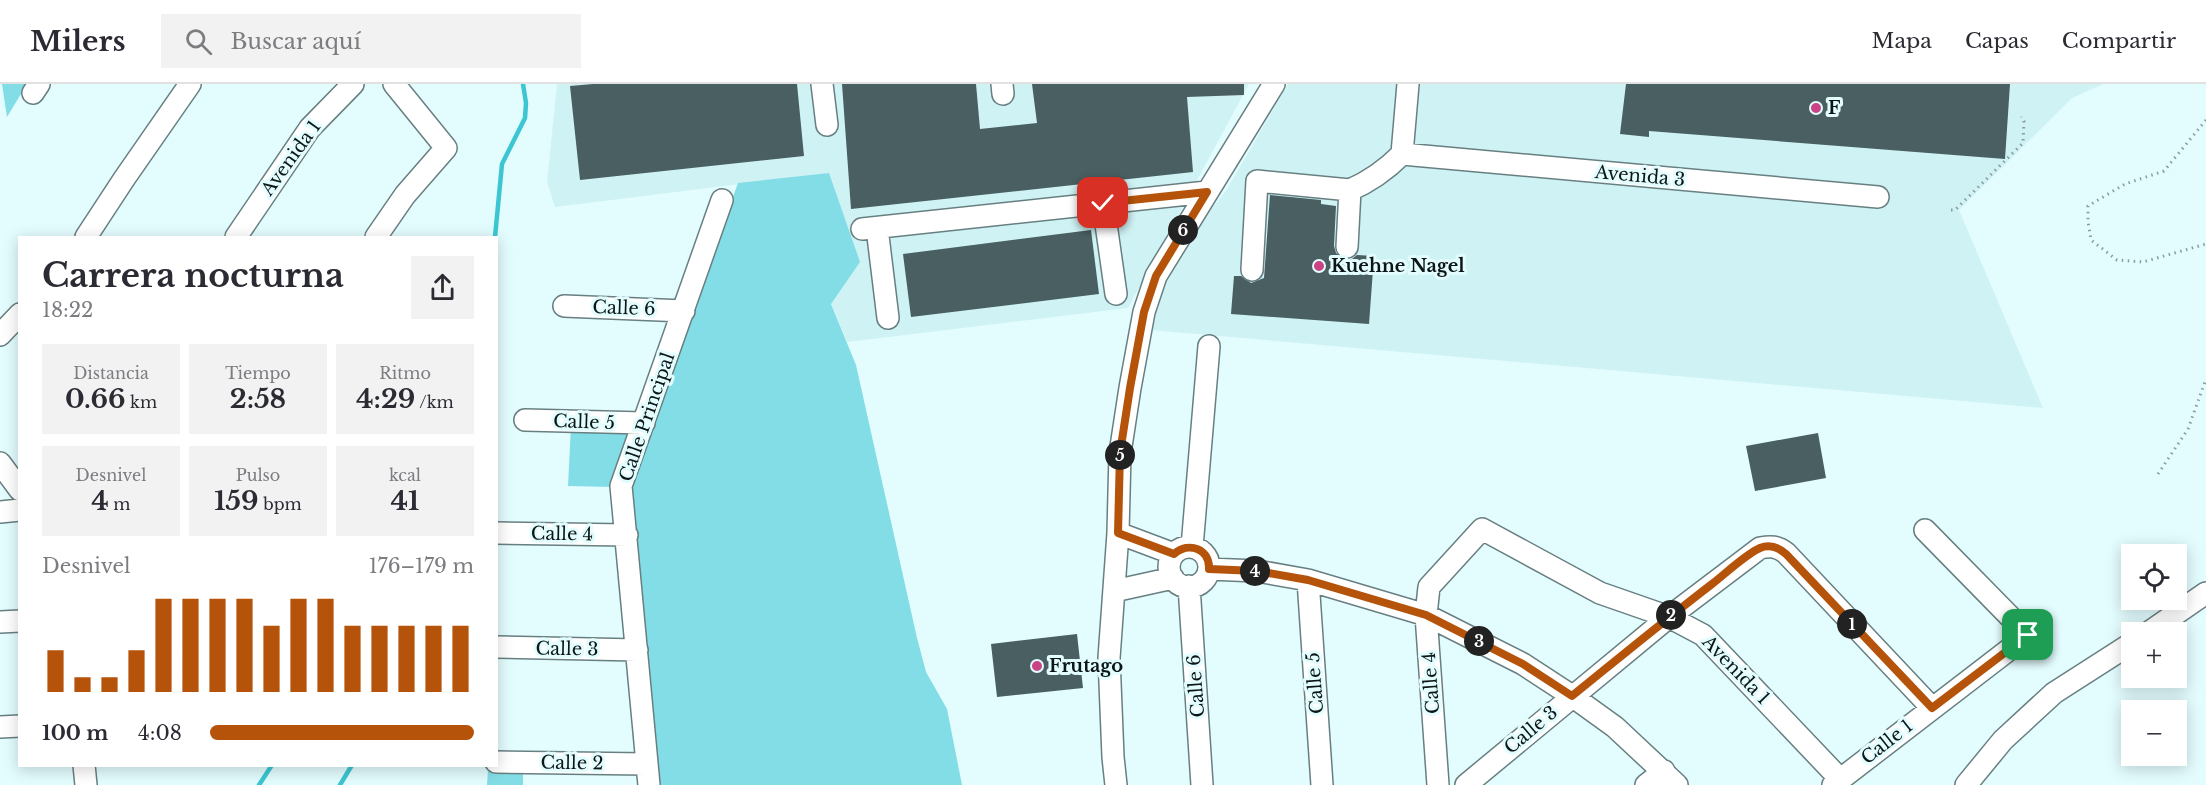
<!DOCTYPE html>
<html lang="es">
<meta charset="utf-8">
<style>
:root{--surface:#fff;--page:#f2f2f3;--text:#2b2b33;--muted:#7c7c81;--line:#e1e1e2;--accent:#b45309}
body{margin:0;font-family:"Libre Baskerville",serif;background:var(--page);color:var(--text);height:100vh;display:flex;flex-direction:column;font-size:22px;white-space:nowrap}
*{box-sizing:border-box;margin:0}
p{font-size:20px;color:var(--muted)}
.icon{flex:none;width:33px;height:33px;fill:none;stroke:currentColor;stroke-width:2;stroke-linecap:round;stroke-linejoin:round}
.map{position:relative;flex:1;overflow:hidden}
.details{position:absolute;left:18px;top:152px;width:480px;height:531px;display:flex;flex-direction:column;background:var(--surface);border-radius:0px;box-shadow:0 3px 15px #0003}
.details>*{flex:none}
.tools{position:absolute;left:2121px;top:460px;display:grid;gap:12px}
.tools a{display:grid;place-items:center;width:66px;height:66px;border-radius:0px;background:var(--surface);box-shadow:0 3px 15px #0003;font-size:30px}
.pin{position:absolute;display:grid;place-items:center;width:51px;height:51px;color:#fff;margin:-26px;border-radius:12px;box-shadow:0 3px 9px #0006}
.km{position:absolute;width:30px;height:30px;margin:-15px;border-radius:50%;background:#222;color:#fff;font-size:16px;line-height:30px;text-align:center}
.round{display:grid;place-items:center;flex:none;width:63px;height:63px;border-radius:0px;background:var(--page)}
.head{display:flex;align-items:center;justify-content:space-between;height:102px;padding:0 24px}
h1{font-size:33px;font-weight:700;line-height:45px}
.metrics{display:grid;grid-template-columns:repeat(3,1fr);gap:9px;height:102px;padding:6px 24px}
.metrics div{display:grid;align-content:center;border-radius:0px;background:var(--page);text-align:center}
.metrics b{font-size:26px;font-weight:700}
.metrics small{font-size:16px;font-weight:400}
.metrics p{font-size:16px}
.chart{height:168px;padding:12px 24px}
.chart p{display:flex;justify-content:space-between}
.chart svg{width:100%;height:108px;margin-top:6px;stroke:var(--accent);stroke-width:6}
ul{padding:0 24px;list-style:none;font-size:20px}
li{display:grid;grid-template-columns:96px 72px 1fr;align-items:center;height:45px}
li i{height:15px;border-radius:8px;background:var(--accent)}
header{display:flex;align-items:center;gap:36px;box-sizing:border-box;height:84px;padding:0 30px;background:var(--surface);border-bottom:2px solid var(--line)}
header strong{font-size:28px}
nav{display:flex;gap:33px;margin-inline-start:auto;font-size:21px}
.search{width:420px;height:54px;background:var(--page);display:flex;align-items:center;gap:15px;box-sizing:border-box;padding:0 21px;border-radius:0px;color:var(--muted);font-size:22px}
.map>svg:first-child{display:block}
.built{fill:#cff2f4}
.green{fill:#83dde6}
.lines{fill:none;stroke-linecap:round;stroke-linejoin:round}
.stream{stroke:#3bc6d2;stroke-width:4.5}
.building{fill:#495f61}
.minor-casing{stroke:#687f81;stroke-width:24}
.path{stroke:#8a9c9e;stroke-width:3;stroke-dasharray:1.5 4.5;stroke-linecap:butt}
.minor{stroke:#fff;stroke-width:21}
.route-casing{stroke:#fff;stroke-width:12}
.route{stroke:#b45309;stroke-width:8}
.poi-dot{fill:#c94385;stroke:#e3fcfe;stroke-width:2}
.labels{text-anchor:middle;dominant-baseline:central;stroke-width:6;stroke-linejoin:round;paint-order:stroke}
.poi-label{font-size:18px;font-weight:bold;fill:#0d1617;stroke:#e3fcfe;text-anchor:start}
.street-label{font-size:18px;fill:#0d1617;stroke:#e3fcfe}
</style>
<header>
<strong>Milers</strong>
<div class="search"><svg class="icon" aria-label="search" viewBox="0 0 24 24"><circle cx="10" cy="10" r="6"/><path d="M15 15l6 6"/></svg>Buscar aquí</div>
<nav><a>Mapa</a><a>Capas</a><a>Compartir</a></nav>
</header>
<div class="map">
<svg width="2206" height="701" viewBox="0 0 2206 701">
<rect width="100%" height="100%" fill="#e3fcfe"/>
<path class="built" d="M557,0H1249L1128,224L847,258L831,219L829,89L555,123L547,98Z
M1288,0H2103L2072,14L1959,126L2043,324L1151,246L1160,207L1194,148L1227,105Z"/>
<path class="green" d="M2,0H27L7,33Z
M829,89L860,178L831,220L856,281L917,554L926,588L947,625L962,701H660L630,398L738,99Z
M571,342L635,345L614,403L568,402Z
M488,685H523V701H487Z"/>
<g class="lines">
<path class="stream" d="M495,153L502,80L525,34L526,19L523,0
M259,701L272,681
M340,701L352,681"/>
</g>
<path class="building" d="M593,0H797L804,72L580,96L570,2Z
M842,0H976L980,45L1037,39L1032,0H1244V11L1187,13L1193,88L851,125Z
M1626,0H2010L2005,75L1649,47V53L1620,50Z
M1270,111L1321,116V120L1336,122L1334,162L1336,169L1346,176L1352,175L1357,171L1374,172L1369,240L1231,230L1234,192H1241L1251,199L1264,194Z
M1091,146L1099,210L911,233L903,170Z
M1818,349L1826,394L1755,407L1746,362Z
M1077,550L1083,604L997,613L991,560Z"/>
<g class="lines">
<g class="minor-casing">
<path id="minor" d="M822,0L827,41
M1002,0L1003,10
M33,9L39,0
M1402,70L1878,113
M1402,70L1408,0
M1103,119L1116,210
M877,144L888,234
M862,145L1207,108
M86,153L124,95L190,0
M236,153L310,44L353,0
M376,153L405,111L446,64L394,0
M1347,163L1350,106C1371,97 1386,86 1402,70
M1252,186L1257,97L1350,106
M564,222L684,227
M0,251L20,230
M525,336L644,339
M0,379L20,406
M0,428L20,426
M496,449L627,451
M1118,449L1174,470
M1192,463L1209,262
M1169 483a20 20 0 1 1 40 0a20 20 0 1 1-40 0Z
M1209,485L1257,487L1308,496L1426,531L1523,580L1572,612L1615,643L1677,701
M1308,496L1322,701
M1189,502L1202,701
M1114,507L1173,494
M0,538L20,537
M2148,549L2206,509
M496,563L637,566
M0,643L20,642
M496,678L647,680
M84,681L86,701
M649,701L621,402L722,116
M1116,701L1113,673L1109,574L1118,449L1120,369L1130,304L1144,228L1156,192L1274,0
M1438,701L1426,531L1429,503L1482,445L1600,509L1669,533L1703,551L1840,695
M1466,701L1669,533L1760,464C1771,462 1777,462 1786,469L1932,624
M1646,701L1664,687
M1833,701L2028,551L1925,446
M1966,701L2003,656L2054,609L2132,559"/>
</g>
<path class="path" d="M2206,36L2164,87L2125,100L2088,122V137L2091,156L2117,176L2143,178L2206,160
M1951,126H1955L2023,59L2024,37L2021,33
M2158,390L2188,345L2206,295"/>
<use href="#minor" class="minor"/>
</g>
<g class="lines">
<g class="route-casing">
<path id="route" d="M1103,119L1207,108L1156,192L1144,228L1130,304L1120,369L1118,449L1174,470C1189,457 1210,465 1209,485L1257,487L1308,496L1426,531L1523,580L1572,612C1619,574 1665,536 1712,500C1725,490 1746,470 1760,464C1770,460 1778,463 1786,470L1932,624L2028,551"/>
</g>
<use href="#route" class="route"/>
</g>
<g class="poi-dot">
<circle cx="1816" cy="24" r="6"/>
<circle cx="1319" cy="182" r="6"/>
<circle cx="1037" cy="582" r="6"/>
</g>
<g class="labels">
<g class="poi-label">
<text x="1828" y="24">F</text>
<text x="1331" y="182">Kuehne Nagel</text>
<text x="1049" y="582">Frutago</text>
</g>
<g class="street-label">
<text transform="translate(291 74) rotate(-54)">Avenida 1</text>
<text transform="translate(1640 92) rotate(5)">Avenida 3</text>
<text transform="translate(624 224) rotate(2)">Calle 6</text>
<text transform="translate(647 333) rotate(-71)">Calle Principal</text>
<text transform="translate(584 338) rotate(2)">Calle 5</text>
<text transform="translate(562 450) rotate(1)">Calle 4</text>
<text transform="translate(567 565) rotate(1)">Calle 3</text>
<text transform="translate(1736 586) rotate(46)">Avenida 1</text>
<text transform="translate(1315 599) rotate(-94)">Calle 5</text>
<text transform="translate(1431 599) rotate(-94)">Calle 4</text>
<text transform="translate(1196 602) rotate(-94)">Calle 6</text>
<text transform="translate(1531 646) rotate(-40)">Calle 3</text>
<text transform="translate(1887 658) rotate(-38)">Calle 1</text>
<text transform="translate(572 679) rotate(1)">Calle 2</text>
</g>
</g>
</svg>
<div class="tools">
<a><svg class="icon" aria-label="locate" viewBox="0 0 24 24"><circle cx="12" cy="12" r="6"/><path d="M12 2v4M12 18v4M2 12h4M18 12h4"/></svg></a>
<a>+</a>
<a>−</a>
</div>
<div class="pin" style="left:2028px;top:551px;background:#1e9e55"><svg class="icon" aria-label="arrive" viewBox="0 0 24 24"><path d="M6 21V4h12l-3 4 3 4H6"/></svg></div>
<div class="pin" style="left:1103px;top:119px;background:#d93025"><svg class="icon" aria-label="check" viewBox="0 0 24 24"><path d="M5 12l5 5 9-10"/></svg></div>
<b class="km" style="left:1852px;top:540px">1</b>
<b class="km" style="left:1671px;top:531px">2</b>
<b class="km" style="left:1479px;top:557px">3</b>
<b class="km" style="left:1255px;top:487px">4</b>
<b class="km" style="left:1120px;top:371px">5</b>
<b class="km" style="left:1183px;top:146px">6</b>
<section class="details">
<div class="head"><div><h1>Carrera nocturna</h1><p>18:22</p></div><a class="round"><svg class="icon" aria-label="share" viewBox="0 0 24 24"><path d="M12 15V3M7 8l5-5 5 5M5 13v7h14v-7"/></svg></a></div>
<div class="metrics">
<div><p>Distancia</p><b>0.66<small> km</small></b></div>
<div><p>Tiempo</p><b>2:58</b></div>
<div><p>Ritmo</p><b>4:29<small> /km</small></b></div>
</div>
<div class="metrics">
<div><p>Desnivel</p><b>4<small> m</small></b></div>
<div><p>Pulso</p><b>159<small> bpm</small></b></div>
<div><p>kcal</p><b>41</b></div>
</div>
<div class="chart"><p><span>Desnivel</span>176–179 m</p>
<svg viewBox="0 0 160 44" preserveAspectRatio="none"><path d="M5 44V27M15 44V38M25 44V38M35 44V27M45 44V6M55 44V6M65 44V6M75 44V6M85 44V17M95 44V6M105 44V6M115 44V17M125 44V17M135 44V17M145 44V17M155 44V17"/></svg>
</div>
<ul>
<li><b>100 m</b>4:08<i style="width:100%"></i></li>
</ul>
</section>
</div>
